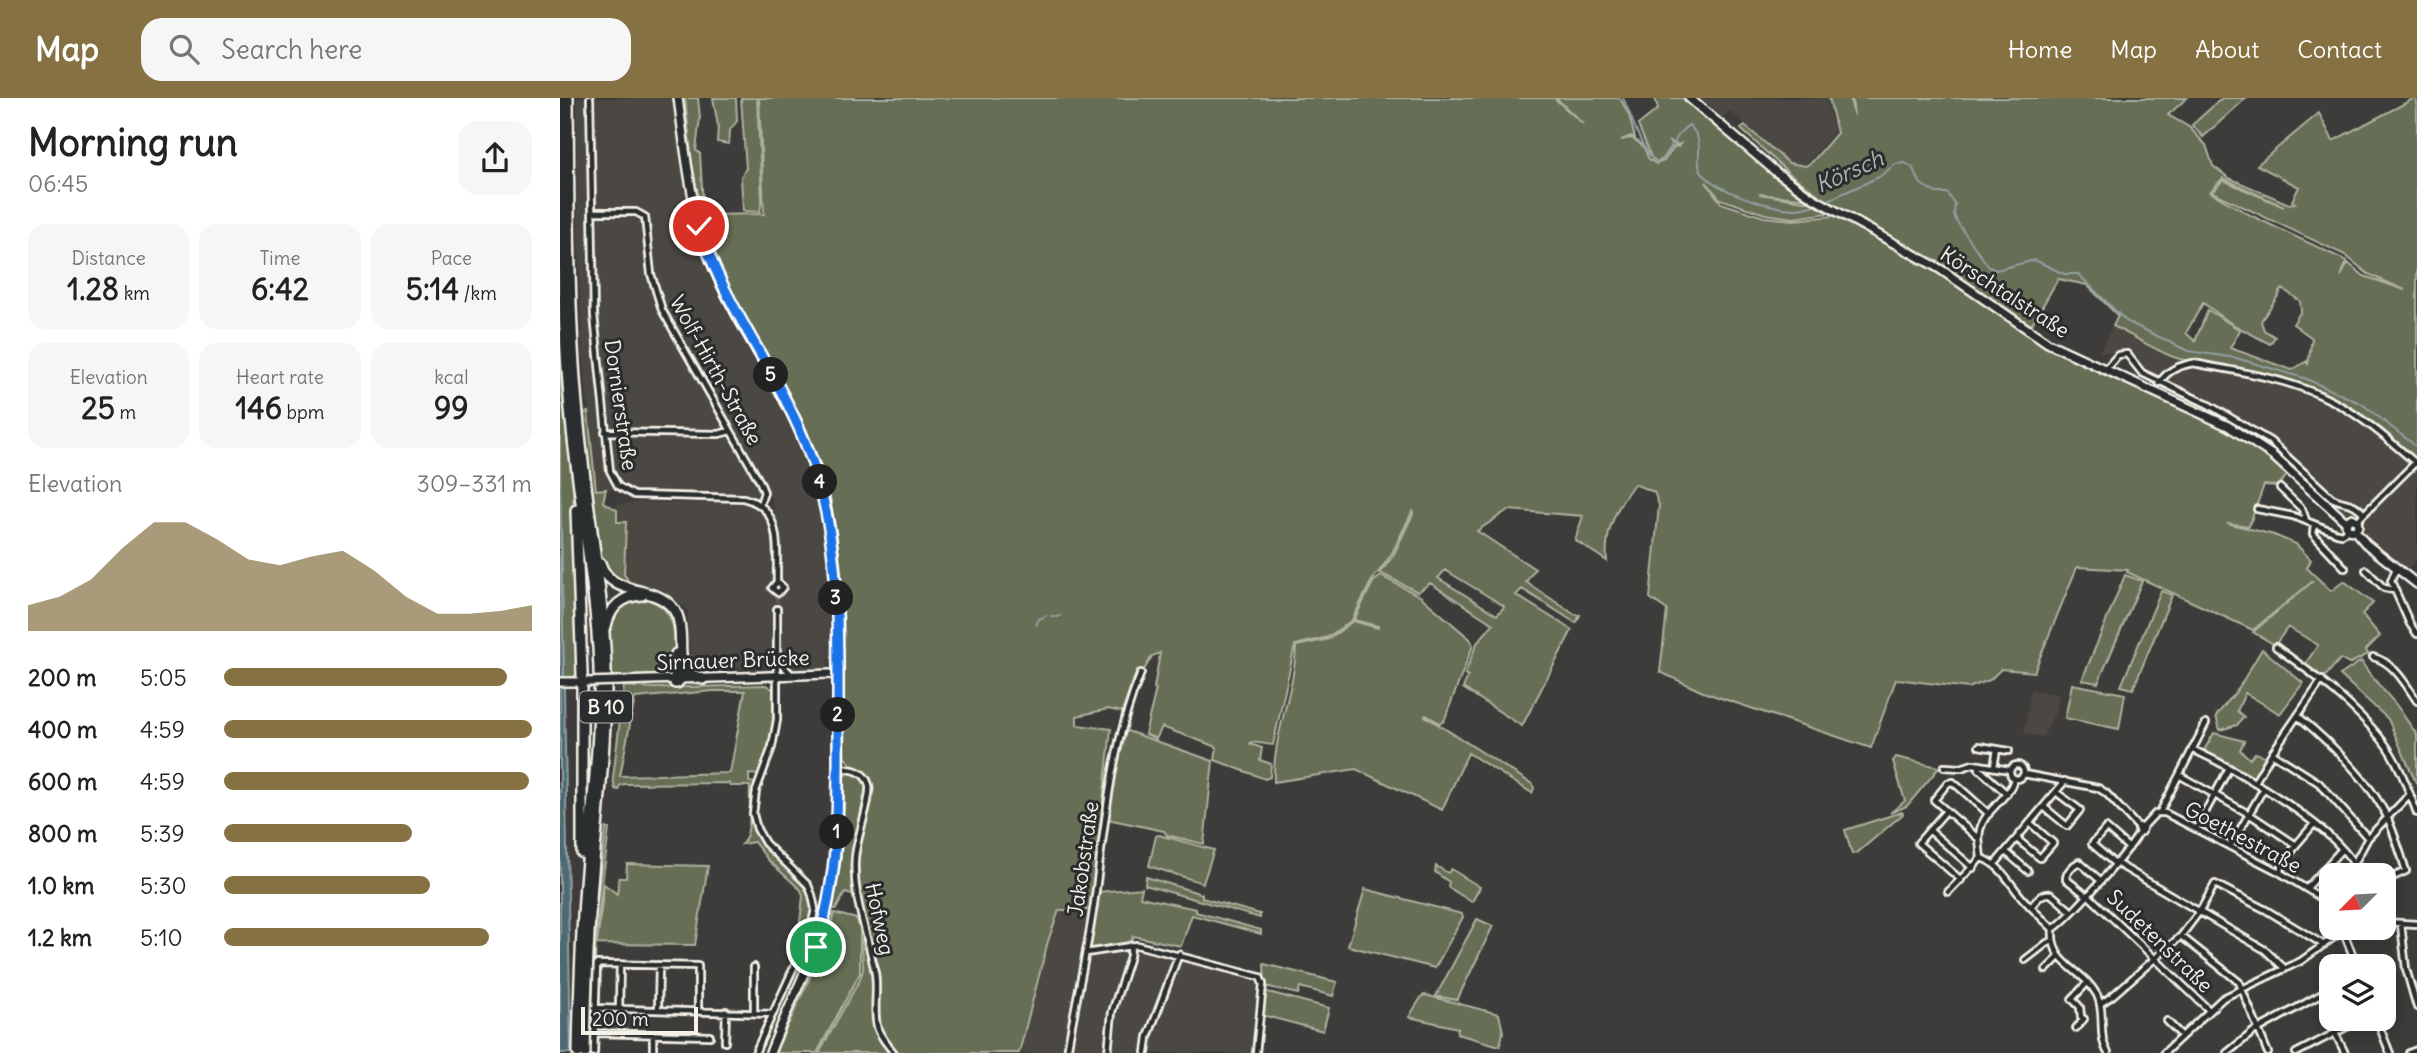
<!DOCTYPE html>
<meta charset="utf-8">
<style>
:root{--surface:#fff;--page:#f6f6f6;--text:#222;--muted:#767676;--accent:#857141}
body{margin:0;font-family:Delius,sans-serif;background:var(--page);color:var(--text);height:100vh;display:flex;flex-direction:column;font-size:26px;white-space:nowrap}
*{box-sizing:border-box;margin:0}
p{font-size:23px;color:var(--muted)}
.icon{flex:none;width:38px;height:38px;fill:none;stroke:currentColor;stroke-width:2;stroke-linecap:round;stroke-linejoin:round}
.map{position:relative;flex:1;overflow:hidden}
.side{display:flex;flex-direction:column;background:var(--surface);width:560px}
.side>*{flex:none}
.needle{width:46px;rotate:246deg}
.fabs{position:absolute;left:1759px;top:765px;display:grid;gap:14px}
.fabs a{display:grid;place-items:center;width:77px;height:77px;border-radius:14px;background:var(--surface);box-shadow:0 4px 18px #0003;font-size:35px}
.scale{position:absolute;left:21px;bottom:18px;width:117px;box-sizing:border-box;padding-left:7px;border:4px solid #f4f1e8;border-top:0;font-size:19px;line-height:24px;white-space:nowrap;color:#f4f1e8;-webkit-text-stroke:5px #2a2d2e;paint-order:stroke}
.pin{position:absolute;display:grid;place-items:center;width:60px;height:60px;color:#fff;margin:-30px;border:4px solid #fff;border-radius:50%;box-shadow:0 2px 7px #0007}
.km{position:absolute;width:35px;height:35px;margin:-18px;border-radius:50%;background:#222;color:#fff;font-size:19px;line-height:35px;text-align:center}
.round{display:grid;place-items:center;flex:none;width:74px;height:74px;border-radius:21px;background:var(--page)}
.summary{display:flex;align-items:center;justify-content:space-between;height:119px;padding:0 28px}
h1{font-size:38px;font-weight:700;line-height:52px}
.stats{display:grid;grid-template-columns:repeat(3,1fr);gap:10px;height:119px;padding:7px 28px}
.stats div{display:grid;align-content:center;border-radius:18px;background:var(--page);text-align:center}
.stats b{font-size:30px;font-weight:700}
.stats small{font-size:19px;font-weight:400}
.stats p{font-size:19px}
.chart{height:196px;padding:14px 28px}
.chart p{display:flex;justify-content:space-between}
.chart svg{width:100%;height:126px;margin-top:7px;fill:var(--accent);opacity:.7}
ul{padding:0 28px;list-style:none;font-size:23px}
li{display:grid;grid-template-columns:112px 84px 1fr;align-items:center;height:52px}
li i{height:18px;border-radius:9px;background:var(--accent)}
header{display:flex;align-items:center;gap:42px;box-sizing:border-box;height:98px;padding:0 35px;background:var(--accent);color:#fff}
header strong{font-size:33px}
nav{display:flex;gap:38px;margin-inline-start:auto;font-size:24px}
.search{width:490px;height:63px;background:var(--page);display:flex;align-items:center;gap:18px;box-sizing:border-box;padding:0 24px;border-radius:21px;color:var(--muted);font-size:26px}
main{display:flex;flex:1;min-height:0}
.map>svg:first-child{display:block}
.built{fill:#4c4642}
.green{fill:#666e54;stroke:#adb09e;stroke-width:2;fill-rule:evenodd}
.water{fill:#4e6a73;stroke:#90a0a2;stroke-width:2}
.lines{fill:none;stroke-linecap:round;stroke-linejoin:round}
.stream{stroke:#90a0a2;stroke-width:2}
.minor-tunnel{stroke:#595754;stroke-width:4.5;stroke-dasharray:4.5 2;stroke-linecap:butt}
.minor-casing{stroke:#f4f1e8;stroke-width:10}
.secondary-casing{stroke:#f4f1e8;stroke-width:12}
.trunk-casing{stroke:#f4f1e8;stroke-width:14}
.minor{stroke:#2a2d2e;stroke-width:4.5}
.secondary{stroke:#2a2d2e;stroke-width:7}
.trunk{stroke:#2a2d2e;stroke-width:9}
.secondary-bridge-casing{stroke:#f4f1e8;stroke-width:12;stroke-linecap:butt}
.secondary-bridge{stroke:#2a2d2e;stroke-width:7}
.route-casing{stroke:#fff;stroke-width:14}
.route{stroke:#1a73e8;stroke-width:9}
.labels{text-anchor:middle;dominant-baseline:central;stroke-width:6;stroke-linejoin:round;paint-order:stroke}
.shield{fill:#2a2d2e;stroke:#b7b6b0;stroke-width:2}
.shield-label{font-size:19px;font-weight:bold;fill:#f4f1e8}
.street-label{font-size:21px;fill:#f4f1e8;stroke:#2a2d2e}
.water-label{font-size:23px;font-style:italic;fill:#a9b4b3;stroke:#2a2d2e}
</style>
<header>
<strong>Map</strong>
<div class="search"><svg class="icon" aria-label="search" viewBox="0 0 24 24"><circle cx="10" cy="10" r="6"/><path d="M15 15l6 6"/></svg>Search here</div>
<nav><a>Home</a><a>Map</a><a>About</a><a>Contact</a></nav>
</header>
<main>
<section class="side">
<div class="summary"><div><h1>Morning run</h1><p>06:45</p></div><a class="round"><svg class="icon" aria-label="share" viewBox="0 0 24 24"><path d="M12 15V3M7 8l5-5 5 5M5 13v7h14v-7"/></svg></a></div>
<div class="stats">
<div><p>Distance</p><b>1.28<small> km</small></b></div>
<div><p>Time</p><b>6:42</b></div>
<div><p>Pace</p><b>5:14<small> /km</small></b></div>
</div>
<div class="stats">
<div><p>Elevation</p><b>25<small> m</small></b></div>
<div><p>Heart rate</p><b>146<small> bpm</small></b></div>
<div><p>kcal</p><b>99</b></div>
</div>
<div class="chart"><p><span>Elevation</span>309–331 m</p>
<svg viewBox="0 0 160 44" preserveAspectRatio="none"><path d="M0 44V35L10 32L20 26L30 15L40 6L50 6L60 12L70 19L80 21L90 18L100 16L110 23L120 32L130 38L140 38L150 37L160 35V44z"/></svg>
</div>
<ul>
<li><b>200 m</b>5:05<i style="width:92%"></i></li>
<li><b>400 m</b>4:59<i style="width:100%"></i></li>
<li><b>600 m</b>4:59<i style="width:99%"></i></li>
<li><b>800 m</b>5:39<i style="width:61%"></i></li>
<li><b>1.0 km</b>5:30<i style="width:67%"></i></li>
<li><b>1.2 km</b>5:10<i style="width:86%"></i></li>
</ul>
</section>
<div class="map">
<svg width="1857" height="955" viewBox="0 0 1857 955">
<rect width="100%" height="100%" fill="#3e3c3a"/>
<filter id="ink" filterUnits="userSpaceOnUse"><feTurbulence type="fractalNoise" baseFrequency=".0143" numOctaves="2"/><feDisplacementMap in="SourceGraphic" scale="14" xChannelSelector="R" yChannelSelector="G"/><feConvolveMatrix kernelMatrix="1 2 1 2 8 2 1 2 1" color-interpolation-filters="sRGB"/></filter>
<g filter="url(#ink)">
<path class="built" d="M17,0H112L124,89L147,168L168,213L223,308L244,354L255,384L269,455L271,483L268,566L264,571L134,569L131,564L130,548L128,544V512L105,494L69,484L64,476L66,425L56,424L57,406L79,404L143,405L185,406L194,409L204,417L209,425L212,441L213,479H220L219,433L211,399L172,395L87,393L71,390L61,384L53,391L36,392L22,245L17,109Z
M1139,0H1266L1275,34L1246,67L1230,65L1170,13L1163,20Z
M1553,228L1618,262L1734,287L1761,297L1810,326L1857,366V462L1842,475L1798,439V428L1733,375L1738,370L1710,343L1649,307L1582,275L1567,256L1546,254L1539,255Z
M1471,592L1499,596L1495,614L1483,639L1464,636Z
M499,811L530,812L523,856L580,849L699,881L701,891L693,955H459L488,843Z"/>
<path class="green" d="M125,0H138L140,20L136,52L140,56L143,108H140L132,65Z
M153,0H176L177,23L170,32L169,46L157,44L158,28Z
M181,0H197L202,101L200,114L183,113L181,79L186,70Z
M199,0H994L1023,26L996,0H1060L1069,17L1075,40L1071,38L1061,42L1071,40C1081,45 1085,49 1088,60L1096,66L1104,63L1115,48L1118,49L1120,46L1118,47L1108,43L1113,46L1103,61L1097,64L1091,59L1078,27L1098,11L1095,0H1125L1249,101L1199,96L1250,104L1269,115L1234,120L1205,116L1160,101L1146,84L1161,105L1204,119L1234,122L1274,118L1282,120L1348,155L1342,154L1361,168L1354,159L1403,190L1490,251L1547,278L1633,313L1699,350L1729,375L1718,388L1704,387L1689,428L1667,425L1714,437L1736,446L1751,462L1747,470L1771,493L1784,483L1813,505L1802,516L1820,538L1806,552L1808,556L1789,566L1780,561L1763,581L1744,568L1758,547L1728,529L1715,547L1693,534L1753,483L1693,532L1567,474L1568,472L1517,469L1474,574L1441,571L1430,582L1408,590L1336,581L1311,650L1143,594L1100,574L1107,512L1090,500L1099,407L1094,394L1074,386C1057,408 1044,434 1047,463L1015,442L1023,418L948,412L917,433L975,471L966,484L1014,516L1020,517L1016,525L962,491L956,497L1012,532L962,628L903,590L908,578L905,576L917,545L933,526L870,485L858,494L820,475L833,458L853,416V412L831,457L811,484L792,522L768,539L735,547L713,647L691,644L690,646L702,650L700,662L711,666L710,679L705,681L655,662L657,649L602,629L596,641L585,636L596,591L594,590L600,555L592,558L584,572H577L562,614L548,611L517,618V627L551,631L533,794L530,812H499L488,843L459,955H259L300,881L303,872L302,841L309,836L300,799L285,795L276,811L272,810L281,759L278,757L283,679L288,675C298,676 302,680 306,689L293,752L299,751L313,693C311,668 294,675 284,658L279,463L270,398L260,365L235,310L168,192L155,160L141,117L204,116ZM885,472L944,508V509L937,517L878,480Z
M1269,0H1290L1294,18L1292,0H1627L1608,17L1629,29L1646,47L1653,68L1669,80L1729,106L1735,105L1732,103L1739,89L1697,67L1759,15L1773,43L1855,0L1857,5V363C1829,335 1798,310 1762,294C1718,274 1667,269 1620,261C1606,259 1568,235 1553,228L1558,218L1527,187L1498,181L1471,228L1375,162L1264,101L1229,75L1181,31L1185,28L1229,65L1246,68L1253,63L1277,35ZM1663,80L1724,109L1663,82L1652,94L1785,157L1808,176L1845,192L1804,178L1788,165L1781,178L1787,163L1692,118L1650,94ZM1723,191L1740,203L1741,213L1733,226L1752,240L1748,267L1747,263L1732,272L1670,250L1680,232L1648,212L1635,243L1626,235L1643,205L1672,226L1710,246L1715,239L1704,232L1701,223L1720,195L1719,194Z
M1662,0H1686L1643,39L1632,27Z
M0,202L13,387L18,575L13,579L4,580L0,386Z
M28,314L36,392L46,391L43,404L57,412V424H66L64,476L69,484L67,489L59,486L42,465L22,315Z
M1565,477L1582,483L1538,585L1522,582Z
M821,478L860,498L910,541L913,547L884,623L880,625L866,617L865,618L972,686L974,690L972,695L908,655L882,712L796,671L714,684C712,638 735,593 736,548L769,541L793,523L818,530V528L794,522L813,484Z
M1601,493L1612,497L1573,591L1561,588Z
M83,499C121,510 116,543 112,576L110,578L51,579L49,530L58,508Z
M1702,551L1743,585L1720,616L1685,595L1677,613L1684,619L1677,627L1660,632L1656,618L1678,591Z
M1801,563C1811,580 1825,593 1837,608C1844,617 1849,627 1857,636V687L1828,621L1780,577Z
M1512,586L1565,596L1559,631L1505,620Z
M206,587L214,592C219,622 209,649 199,677L189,676V684L195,685C172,773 274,763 247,835L239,833L243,798L241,792L209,763L194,744L182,746C193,732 189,705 190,688H170L169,685L65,686L60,687L58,692L55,691L53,680L64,588L94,590ZM153,593H185L170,675L60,678L75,600Z
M567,633L653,663L644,746L607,737L604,733L547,721L564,634Z
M1654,635L1684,643L1680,652L1690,661L1695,655L1705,658L1693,680L1643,654Z
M1336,659L1378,669V671L1347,708L1330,715L1345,703L1333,663Z
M1342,714L1343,716L1297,755L1292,756L1285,732Z
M46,730L49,731L36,838L32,955H30L34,830Z
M599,737L654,752L643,785L589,768L596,738Z
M67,766L148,768L135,847L37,846L44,786L57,796L59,780H66Z
M876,768L888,775L891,771L920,789L912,804L888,789L889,784L875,774Z
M586,779L642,796V800L700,816V820L585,787Z
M582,790L580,799L636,811V814L701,832V836L632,817L621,848L573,838L571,844L530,852L528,850L537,794Z
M805,791L902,816L903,819L875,870L788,848Z
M274,815L297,821L300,832V875L257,955H215L266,845Z
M917,821L933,828L897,902L876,898Z
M704,866L777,884L773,898L740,889L738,896L705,888Z
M704,893L769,910L763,933L702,917Z
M865,897L939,916L943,934L940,948L897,936L898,930L849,919L862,898Z"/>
<path class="water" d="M0,386L11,955H0Z"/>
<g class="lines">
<path class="stream" d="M1063,0C1073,20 1080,52 1097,65C1113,57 1114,35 1129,27C1147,44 1134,62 1141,73C1154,93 1215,112 1237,111C1244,110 1252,108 1259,106
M1264,104L1319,79L1336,66L1345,65L1352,69L1361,86L1376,95H1387L1395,106L1394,117L1397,124L1429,169L1436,172L1475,162L1504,176H1518L1566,223L1628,253L1676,260L1744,280L1802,306L1857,349
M491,518L498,519
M499,518H500
M476,527L479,521L486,518"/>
<path class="minor-tunnel" d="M217,511V495"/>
<g class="minor-casing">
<path id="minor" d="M30,0L34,217L50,373L58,388L74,397L183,400C224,409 216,452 217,484L212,490L218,495L223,489L217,484
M32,114H76L85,119L91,176L102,212L200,384L204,394L200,407
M1545,272L1558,257L1567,256L1582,275L1649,307L1710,343L1772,400C1786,407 1793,402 1804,416
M1599,285C1608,272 1618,268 1633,265C1675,273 1720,279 1760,297C1796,313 1827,340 1857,366
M45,334L159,336L170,333
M1720,390L1742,411L1746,422
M1697,411L1733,418L1777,435L1782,436L1787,432
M1797,423L1855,365
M1754,426L1753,436L1785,470
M1836,471L1831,483L1850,526L1857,536
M1806,472L1824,490L1834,492
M1716,549C1754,577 1792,604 1822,642C1838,662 1848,691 1857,715
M1813,559C1834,564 1846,587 1857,603
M218,562L231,576
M1738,618C1769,644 1811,683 1828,721C1835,738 1841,756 1846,773L1833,779
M1419,648L1437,651L1434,669
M1437,651L1449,653
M1632,651C1675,671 1784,732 1799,777
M1712,655L1759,685L1808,740
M1420,667L1419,671L1447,696
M1450 674a7 7 0 1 1 14 0a7 7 0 1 1-14 0Z
M1384,669L1401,670L1413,666L1450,672
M279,670C291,671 305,672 309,687C312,700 296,741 295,760C292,800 308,836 315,875C318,892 313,911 317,928C319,938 328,947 334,955
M1464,676L1538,690L1546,695L1578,729
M1619,677L1689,716L1736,747
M1695,684L1712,655L1762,582
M1484,709L1507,728L1520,712L1496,694
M1386,713L1358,745L1401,782
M1600,714L1646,625
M1579,728L1583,730L1582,734L1578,732Z
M1583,729L1596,715H1605L1719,774L1771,806
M1636,731L1669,670
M1369,732L1413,770
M1419,741L1374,702L1388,685L1393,684L1429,716
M1457,741L1480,760L1493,745L1470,725
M1670,749L1704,690
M1446,754L1468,773
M1421,760C1442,766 1451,789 1465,803C1474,813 1484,822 1493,831C1490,868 1523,870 1537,897C1546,915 1537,937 1548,955
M1421,760C1420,751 1418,740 1420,732C1424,712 1449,701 1454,681
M1795,764L1808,740L1850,696
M1556,765L1705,852L1725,871
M1555,766L1532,746L1546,730L1569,750
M1434,767L1505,683
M1719,774L1736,747L1754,726
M1747,790L1781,752
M1388,794L1421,760
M1528,797L1649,912
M1527,798L1506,781C1506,774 1513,767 1519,764L1540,782
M1471,809C1477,802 1481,794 1491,796L1512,814
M1824,824L1857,826
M1841,826L1846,871L1857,909
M1493,831C1507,823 1574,748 1579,734
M1783,833L1797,868
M1621,838L1679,884L1708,955
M526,855L577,847L700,879L703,886L696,955
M1465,862L1487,845L1493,843
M194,869V913
M1486,872L1499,859
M1540,906L1552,898L1621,838L1640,813L1655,786L1706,812L1764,847
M34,910L213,916
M59,910L60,866
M98,911L99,867
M1816,920L1830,955
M1607,923L1622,938
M1516,930L1524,921L1521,919L1520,909L1512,901L1527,885
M34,935L150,938
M1775,935L1785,955
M165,944L166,913
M34,955L37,866L138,868V912
M93,955V937
M195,955L250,834L255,811L252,797L248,787L205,745L197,731L193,716L196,693L212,649L217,622V511
M507,955C515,905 527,856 534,806C545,728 550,649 581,575
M548,955L552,914L570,858L571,847
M586,955L588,939L619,856
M1604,955L1663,900L1741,863L1787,830
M1667,955L1693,934L1771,891
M1736,955L1804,920
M1849,955L1857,952"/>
</g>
<g class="secondary-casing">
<path id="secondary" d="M118,0C126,58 131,115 154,170C181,235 225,291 251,358C283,442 278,535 278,624C279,685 281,747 267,808C255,860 229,905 210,955
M1129,0L1216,74L1253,100L1380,171L1488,245L1668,328L1712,357L1786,424L1787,432L1795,433
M1786,424L1792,420L1797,423L1798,428L1795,433
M1795,433L1806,446L1857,486
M59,583L269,576L278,578
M0,584H25"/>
</g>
<g class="trunk-casing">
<path id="trunk" d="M0,0C2,107 1,215 11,322C19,405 36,487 39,570C41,642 31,714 25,786C21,842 19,899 18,955
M8,0C9,106 8,212 18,317C25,402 43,485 46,570C47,642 38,714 32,786C28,842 26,899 25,955
M16,412L22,575V755
M40,465C52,503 101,483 117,517C122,529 120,543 121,555C122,566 126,577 117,585
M46,528C50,509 63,498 82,497
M123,566L130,576L143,581
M115,585L116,556"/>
</g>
<use href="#minor" class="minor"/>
<use href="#secondary" class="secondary"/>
<use href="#trunk" class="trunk"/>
<g class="secondary-bridge-casing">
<path id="secondary-bridge" d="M26,584L59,583"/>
</g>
<use href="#secondary-bridge" class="secondary-bridge"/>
</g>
</g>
<g class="lines" filter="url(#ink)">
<g class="route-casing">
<path id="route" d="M139,128C164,209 216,270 246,347C281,433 278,527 278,618C278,697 281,774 256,849"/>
</g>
<use href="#route" class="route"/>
</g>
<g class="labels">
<rect class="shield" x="20" y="593.5" width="52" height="31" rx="5"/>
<g class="shield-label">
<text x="46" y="609">B 10</text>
</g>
<g class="street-label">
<text transform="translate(1445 194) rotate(33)">Körschtalstraße</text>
<text transform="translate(156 272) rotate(61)">Wolf-Hirth-Straße</text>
<text transform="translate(61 307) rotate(82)">Dornierstraße</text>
<text transform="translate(173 562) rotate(-2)">Sirnauer Brücke</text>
<text transform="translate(1683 739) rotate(28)">Goethestraße</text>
<text transform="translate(523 761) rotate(-82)">Jakobstraße</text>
<text transform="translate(320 821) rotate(78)">Hofweg</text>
<text transform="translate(1600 843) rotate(44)">Sudetenstraße</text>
</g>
<g class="water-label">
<text transform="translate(1289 73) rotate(-24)">Körsch</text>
</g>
</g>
</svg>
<div class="fabs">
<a><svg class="needle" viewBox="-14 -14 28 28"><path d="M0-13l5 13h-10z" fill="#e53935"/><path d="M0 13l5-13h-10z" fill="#767676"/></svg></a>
<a><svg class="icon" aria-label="layers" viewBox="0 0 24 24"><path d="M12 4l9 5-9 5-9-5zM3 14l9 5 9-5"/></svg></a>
</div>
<div class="scale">200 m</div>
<div class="pin" style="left:256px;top:849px;background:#1e9e55"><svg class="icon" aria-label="arrive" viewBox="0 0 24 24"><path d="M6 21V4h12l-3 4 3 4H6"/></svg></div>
<div class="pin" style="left:139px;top:128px;background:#d93025"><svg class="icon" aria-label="check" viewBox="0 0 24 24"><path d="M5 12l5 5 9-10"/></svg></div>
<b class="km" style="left:277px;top:734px">1</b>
<b class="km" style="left:278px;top:617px">2</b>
<b class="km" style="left:276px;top:500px">3</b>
<b class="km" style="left:260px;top:384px">4</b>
<b class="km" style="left:211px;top:277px">5</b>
</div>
</main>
